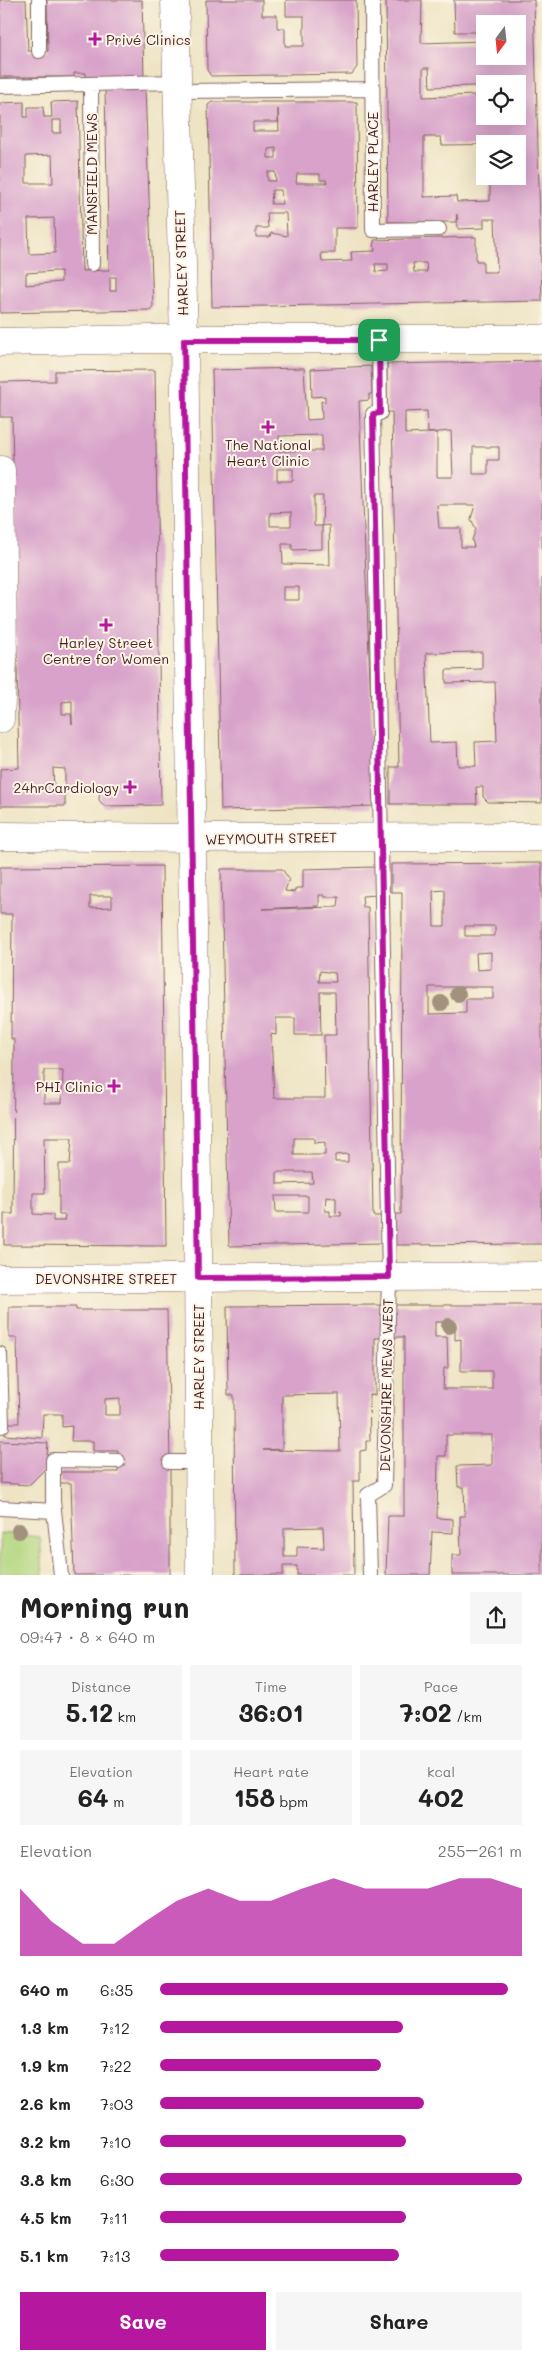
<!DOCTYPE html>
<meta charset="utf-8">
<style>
:root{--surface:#fff;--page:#f6f6f6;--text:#222;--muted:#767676;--accent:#b5179e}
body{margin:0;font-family:Mali,sans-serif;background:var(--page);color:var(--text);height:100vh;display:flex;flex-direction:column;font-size:19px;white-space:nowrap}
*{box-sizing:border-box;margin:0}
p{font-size:16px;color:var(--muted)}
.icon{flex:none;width:28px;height:28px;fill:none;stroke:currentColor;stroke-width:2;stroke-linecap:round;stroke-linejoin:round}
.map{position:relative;height:1575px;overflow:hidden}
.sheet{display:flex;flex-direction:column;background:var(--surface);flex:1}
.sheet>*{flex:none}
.needle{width:32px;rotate:195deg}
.fabs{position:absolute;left:476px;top:15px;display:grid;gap:10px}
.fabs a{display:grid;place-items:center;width:50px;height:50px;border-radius:0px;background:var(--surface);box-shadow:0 5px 20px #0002;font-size:25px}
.pin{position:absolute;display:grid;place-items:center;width:42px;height:42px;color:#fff;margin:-21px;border-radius:10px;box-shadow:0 2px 8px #0006}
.round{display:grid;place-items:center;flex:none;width:52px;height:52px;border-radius:0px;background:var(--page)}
.head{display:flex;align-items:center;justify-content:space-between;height:85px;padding:0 20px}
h1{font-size:28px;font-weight:800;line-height:38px}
.metrics{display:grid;grid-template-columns:repeat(3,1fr);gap:8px;height:85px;padding:5px 20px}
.metrics div{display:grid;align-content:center;border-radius:0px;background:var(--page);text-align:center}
.metrics b{font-size:25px;font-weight:800}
.metrics small{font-size:14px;font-weight:400}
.metrics p{font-size:14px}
.chart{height:140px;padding:10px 20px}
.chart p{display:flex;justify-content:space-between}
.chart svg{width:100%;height:90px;margin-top:5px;fill:var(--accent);opacity:.7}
.action{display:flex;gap:10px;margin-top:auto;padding:10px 20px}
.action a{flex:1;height:58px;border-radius:0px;background:var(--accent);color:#fff;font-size:20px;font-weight:800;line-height:58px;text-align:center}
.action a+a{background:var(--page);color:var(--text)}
ul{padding:0 20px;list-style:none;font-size:16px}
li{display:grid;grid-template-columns:80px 60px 1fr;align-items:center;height:38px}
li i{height:12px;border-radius:6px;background:var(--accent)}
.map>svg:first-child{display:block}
.garden{fill:#b2d780;stroke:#7e7b56}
.building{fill:#d8a2ca;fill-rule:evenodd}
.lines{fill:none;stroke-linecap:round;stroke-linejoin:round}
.lane-casing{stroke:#836461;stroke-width:16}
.street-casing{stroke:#836461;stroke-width:29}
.secondary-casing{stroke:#836461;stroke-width:29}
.lane{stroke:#fff;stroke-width:14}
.street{stroke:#fff;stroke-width:28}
.secondary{stroke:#fff;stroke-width:28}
.tree{fill:#a2917b}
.route-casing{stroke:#fff;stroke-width:10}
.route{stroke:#b5179e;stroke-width:6}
.poi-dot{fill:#b5179e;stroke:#fcf5e5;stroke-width:2}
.labels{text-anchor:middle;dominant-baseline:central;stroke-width:4;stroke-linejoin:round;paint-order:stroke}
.poi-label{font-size:14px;fill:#4a1f2b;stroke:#fcf5e5}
.street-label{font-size:14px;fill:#4a1f2b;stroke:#fcf5e5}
</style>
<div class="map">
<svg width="542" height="1575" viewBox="0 0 542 1575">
<rect width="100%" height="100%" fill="#fcf5e5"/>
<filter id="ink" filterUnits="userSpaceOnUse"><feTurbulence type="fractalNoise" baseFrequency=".02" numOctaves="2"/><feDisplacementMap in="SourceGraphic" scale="10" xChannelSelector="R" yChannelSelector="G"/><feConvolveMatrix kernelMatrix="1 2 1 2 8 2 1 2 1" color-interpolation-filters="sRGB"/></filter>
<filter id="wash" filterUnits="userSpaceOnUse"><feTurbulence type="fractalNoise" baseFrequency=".0096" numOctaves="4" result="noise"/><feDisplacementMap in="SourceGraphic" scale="20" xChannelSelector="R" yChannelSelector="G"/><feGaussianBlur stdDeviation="1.12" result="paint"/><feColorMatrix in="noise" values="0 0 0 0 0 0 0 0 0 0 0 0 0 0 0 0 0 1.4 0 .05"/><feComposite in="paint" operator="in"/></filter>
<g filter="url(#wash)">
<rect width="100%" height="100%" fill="#eee4c4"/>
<path class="garden" d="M0,1533L40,1537L43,1575H0Z"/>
<g id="blocks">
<path class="building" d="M0,0H26L28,51H48L47,0H142L144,77L86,78V73H74V77H0Z
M206,0H262V15H277V28H285V46H304V16H286V0H356L357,67L352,74L211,76L207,70Z
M386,0H422L421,43L485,41V56H518V24H485V32H455L454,0H534L542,301L212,307L208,105L212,102H357L358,228H335V253H321L322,262L352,261L351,252L375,251L374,240L476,237V261H483V272H497L495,219H484V228L458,229L457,214L456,222H388ZM423,68H429L430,87L475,86L476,95L423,97ZM485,84H518V116H485ZM278,109L279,131H253V122H278ZM424,137H441L442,145L518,144V176H490V201L457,202L456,196L424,197ZM276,148V158H268V149ZM267,172H275L276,181H268ZM297,174H320V180H326L327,183H296ZM272,190H281L282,204H271ZM267,213H286L287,236L271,233L270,237H256V228H268ZM413,263H426L427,272H414ZM375,264H388V271L376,272Z
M145,88L153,306L150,310L0,313V103L24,102V117H28V107H43L44,117H52L51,102L78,101L82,271L109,270L105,90ZM52,120H61V133H52ZM52,155L53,183H26V156ZM54,218L55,253L29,254L28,219ZM55,271H61V282L26,285V273ZM110,277H116V291H110Z
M542,361V803L488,802L483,797V787H476L477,804H390V767H399L392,412H387V364ZM427,411L428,433L405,434V412ZM451,431L453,477H437V433H428ZM473,447H499V460H488V474H473ZM437,505H475L471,519L476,529L472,540L474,547H461V528H439ZM482,652V669L446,670V683L495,682L497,741L475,742L476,766H458L457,742L430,743L426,653Z
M371,366L372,394H369V400L359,401L375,806L221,810L212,370L304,368L307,420L322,419L321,401L325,402V396L312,397L311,369ZM322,435V451H279V436ZM277,469H293V481H277ZM314,496H323L322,526L329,525L330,565L283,564L282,544H292V550L322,549V526H314ZM291,512V526H270V513ZM283,587H299V600H283Z
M155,370L161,805L104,806L99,800L100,786H93L87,790L69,789L65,785V769L53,768L54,790L65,789V806H0V769L19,768L12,417H0V382L55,381V371ZM72,701V724L71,714H62V702Z
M542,863V1244L394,1245V1214H401L402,892H391V864ZM445,890V926H434L433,891ZM465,926H495V936H465ZM491,952V969L477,970L476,953ZM429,987H493V999H466V1013L429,1014Z
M162,866L166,1246L4,1245V1214H13L14,1039H11L12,914H0V867ZM90,896H112V907L90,908ZM44,1070H63L62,1103H44ZM44,1138H72L70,1164H59V1215H65L64,1221H53V1215L33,1214V1193H45Z
M376,867L377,895L362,896L363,907H368L373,1216H381L382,1243L229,1246L221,869H282L289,879L285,891L294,892L296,888H303V869ZM319,895H324L325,897H339L338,907L262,909L319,906ZM320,971L335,973L336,982H319ZM320,992H335L336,1035H324L325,1098H274L271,1034L276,1035V1018H295V1035H321ZM294,1138H314V1143L325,1142V1155H294ZM348,1154V1162H335V1155ZM277,1172H312L313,1183L277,1184ZM275,1196H308V1212H276ZM326,1197L336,1198V1213L341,1212V1216H330V1211H325Z
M384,1305V1338H375V1395L369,1394L370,1441H366V1450L360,1451V1481H353L354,1575H297V1566H283V1575H235L234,1395H228L227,1306ZM339,1394L340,1451L263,1450L282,1449V1395ZM323,1527L324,1548L297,1547V1557H284V1528Z
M395,1305H542V1575H452V1555H461L460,1516H465L464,1487H458L457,1466L492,1465V1435H446V1456H438L437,1518L453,1519V1533L432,1532L430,1575H386L388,1516H404V1337H394ZM435,1322H455V1340L461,1339V1371H492V1389H443L444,1368H448L447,1337H435Z
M9,1307H76V1310H167L170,1462V1575H74L71,1483H60V1472H118V1451H93V1441H71L72,1426L62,1427V1414H43L42,1438L5,1435L6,1423H19L17,1338H9ZM120,1398V1415H105V1399Z
M0,1441L48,1443L46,1468L29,1485L0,1483Z"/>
</g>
</g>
<g filter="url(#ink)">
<use href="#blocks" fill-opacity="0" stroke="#836461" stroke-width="1"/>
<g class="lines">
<g class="lane-casing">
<path id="lane" d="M39,0V51
M372,0L373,230L439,229
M91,84L92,264
M0,86L176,82
M177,91L372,89
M0,1354L2,1426
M170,1462H198
M0,1508L54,1511
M61,1575L53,1501V1460L118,1461
M370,1575L368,1495L384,1485L389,1277L373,414L380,413L379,340"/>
</g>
<g class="street-casing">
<path id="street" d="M0,719L3,660L1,470
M0,1279L542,1276"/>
</g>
<g class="secondary-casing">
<path id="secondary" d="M175,0L184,339L198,1247L200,1575
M0,342L151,339H542
M0,836L191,838L542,837"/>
</g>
<use href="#lane" class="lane"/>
<use href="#street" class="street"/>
<use href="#secondary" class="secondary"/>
</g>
<g class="tree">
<circle cx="458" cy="994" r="8"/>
<circle cx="441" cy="1003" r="8"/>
<circle cx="449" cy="1326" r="8"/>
<circle cx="19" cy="1531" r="8"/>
</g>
</g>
<g class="lines" filter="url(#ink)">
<g class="route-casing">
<path id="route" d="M184,340H379L380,413L373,414L389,1277L198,1278Z"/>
</g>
<use href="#route" class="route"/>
</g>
<g class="poi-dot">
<path d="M92.5 31.5h5v5h5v5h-5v5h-5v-5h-5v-5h5z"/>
<path d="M265.5 419.5h5v5h5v5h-5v5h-5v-5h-5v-5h5z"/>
<path d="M103.5 617.5h5v5h5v5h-5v5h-5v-5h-5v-5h5z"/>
<path d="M127.5 779.5h5v5h5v5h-5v5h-5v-5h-5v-5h5z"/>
<path d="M111.5 1078.5h5v5h5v5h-5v5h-5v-5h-5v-5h5z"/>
</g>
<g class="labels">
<g class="poi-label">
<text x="106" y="39" text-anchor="start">Privé Clinics</text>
<text x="268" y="444">The National<tspan x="268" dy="16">Heart Clinic</tspan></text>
<text x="106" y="642">Harley Street<tspan x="106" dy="16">Centre for Women</tspan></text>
<text x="119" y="787" text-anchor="end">24hrCardiology</text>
<text x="103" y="1086" text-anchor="end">PHI Clinic</text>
</g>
<g class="street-label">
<text transform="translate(372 162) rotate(-90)">HARLEY PLACE</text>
<text transform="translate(91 174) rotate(-90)">MANSFIELD MEWS</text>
<text transform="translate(181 263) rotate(-92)">HARLEY STREET</text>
<text transform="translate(271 838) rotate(-1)">WEYMOUTH STREET</text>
<text x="106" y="1278">DEVONSHIRE STREET</text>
<text transform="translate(198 1357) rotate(-90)">HARLEY STREET</text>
<text transform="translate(386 1385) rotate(-89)">DEVONSHIRE MEWS WEST</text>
</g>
</g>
</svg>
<div class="fabs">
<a><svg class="needle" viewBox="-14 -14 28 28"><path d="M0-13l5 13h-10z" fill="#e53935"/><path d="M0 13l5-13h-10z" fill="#767676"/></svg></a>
<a><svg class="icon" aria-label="locate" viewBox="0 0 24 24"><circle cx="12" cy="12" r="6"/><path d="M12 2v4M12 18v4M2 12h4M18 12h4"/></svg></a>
<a><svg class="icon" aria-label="layers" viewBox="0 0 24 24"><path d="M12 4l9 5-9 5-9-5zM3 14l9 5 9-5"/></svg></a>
</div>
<div class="pin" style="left:379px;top:340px;background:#1e9e55"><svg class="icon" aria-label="arrive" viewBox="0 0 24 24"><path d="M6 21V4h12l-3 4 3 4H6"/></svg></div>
</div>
<section class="sheet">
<div class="head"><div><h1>Morning run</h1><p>09:47 · 8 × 640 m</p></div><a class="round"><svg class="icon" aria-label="share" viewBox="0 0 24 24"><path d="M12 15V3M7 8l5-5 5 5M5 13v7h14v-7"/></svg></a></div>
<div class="metrics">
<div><p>Distance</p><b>5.12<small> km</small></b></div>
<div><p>Time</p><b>36:01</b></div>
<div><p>Pace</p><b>7:02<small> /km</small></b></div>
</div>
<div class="metrics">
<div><p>Elevation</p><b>64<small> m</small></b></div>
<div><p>Heart rate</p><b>158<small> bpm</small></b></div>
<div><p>kcal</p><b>402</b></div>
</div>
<div class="chart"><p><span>Elevation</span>255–261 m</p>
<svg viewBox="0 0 160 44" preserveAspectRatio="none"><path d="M0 44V11L10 27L20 38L30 38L40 27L50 17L60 11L70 17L80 17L90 11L100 6L110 11L120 11L130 11L140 6L150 6L160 11V44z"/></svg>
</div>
<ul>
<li><b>640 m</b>6:35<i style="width:96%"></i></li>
<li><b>1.3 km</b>7:12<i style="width:67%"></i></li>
<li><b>1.9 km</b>7:22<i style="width:61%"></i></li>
<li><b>2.6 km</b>7:03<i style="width:73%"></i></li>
<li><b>3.2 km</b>7:10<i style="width:68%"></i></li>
<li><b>3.8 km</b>6:30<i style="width:100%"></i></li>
<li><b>4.5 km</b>7:11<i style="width:68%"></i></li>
<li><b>5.1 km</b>7:13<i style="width:66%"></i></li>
</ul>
<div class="action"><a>Save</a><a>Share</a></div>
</section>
